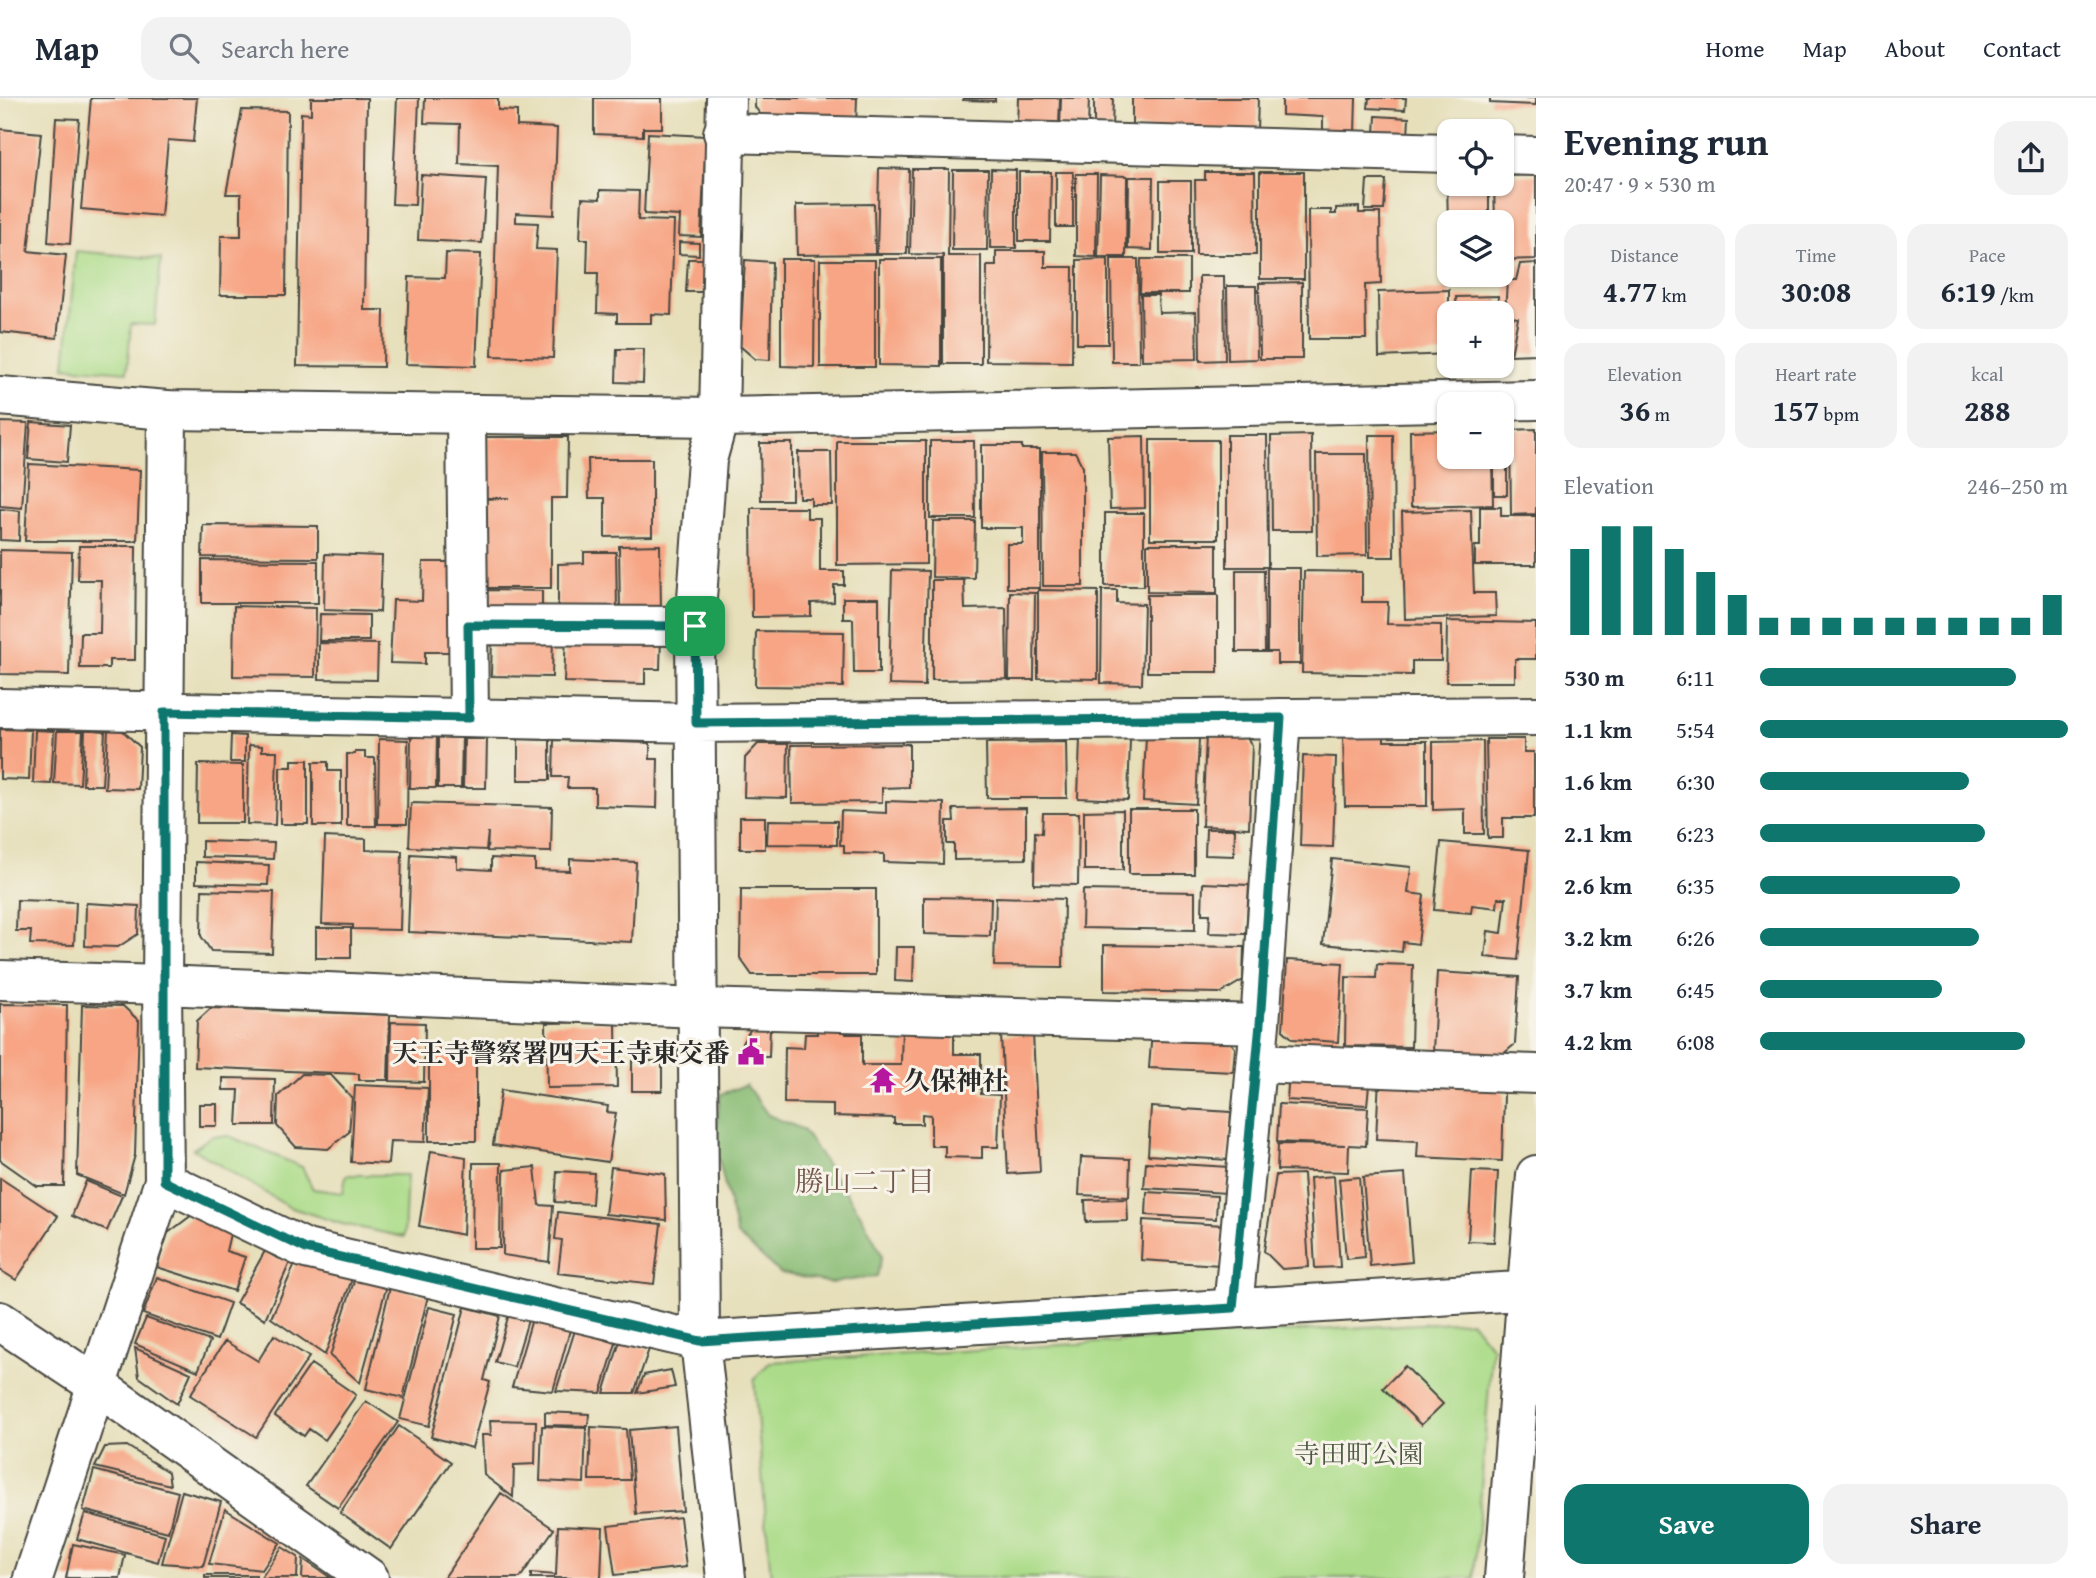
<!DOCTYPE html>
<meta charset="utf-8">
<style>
:root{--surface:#fff;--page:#f2f2f3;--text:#1f2937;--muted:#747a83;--line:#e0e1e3;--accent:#0f766e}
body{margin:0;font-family:"Gentium Book Plus","Noto Serif JP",serif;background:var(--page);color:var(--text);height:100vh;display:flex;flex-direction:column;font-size:26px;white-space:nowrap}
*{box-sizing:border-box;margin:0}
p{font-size:23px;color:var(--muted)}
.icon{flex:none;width:38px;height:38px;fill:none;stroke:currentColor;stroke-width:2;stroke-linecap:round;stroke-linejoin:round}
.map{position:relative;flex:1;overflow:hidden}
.side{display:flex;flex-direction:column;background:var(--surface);width:560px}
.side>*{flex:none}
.buttons{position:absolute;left:1437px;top:21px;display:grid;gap:14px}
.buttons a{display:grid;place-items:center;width:77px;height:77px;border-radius:14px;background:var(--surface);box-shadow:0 2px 5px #0004;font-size:35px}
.pin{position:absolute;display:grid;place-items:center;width:60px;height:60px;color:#fff;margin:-30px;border-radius:14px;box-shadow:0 4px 10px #0006}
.round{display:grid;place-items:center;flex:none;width:74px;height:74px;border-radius:21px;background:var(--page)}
.overview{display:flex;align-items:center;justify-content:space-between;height:119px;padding:0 28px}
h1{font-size:38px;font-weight:700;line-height:52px}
.metrics{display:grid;grid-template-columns:repeat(3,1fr);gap:10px;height:119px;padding:7px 28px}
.metrics div{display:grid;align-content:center;border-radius:18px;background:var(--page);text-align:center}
.metrics b{font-size:30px;font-weight:700}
.metrics small{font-size:19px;font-weight:400}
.metrics p{font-size:19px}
.chart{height:196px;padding:14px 28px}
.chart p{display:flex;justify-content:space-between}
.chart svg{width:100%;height:126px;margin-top:7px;stroke:var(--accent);stroke-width:6}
.primary-button{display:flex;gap:14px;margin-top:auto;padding:14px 28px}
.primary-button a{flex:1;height:80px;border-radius:21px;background:var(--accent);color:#fff;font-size:28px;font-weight:700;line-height:80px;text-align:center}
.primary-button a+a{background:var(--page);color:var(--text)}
ul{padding:0 28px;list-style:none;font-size:23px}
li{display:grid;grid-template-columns:112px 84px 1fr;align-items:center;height:52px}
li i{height:18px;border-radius:9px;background:var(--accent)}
header{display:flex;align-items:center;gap:42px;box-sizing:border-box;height:98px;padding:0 35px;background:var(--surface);border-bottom:2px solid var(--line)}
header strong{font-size:33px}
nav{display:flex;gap:38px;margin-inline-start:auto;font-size:24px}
.search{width:490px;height:63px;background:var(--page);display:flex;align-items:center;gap:18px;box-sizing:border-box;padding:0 24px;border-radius:21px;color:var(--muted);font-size:26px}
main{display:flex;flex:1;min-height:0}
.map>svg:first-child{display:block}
.green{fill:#acdc89;stroke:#6c845a;stroke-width:2}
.forest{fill:#89bc75;stroke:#5a7450;stroke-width:2}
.building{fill:#f7a584}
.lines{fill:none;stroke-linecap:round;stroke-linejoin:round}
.street-casing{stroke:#474640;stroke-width:42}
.secondary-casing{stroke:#474640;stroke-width:42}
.street{stroke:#fff;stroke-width:38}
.secondary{stroke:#fff;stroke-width:38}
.route-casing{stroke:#fff;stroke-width:14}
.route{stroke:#0f766e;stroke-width:9}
.labels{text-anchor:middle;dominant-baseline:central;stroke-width:6;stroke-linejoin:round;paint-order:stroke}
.poi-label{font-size:26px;font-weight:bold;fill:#2b2b2b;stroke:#f7f3e8;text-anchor:end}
.park-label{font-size:26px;fill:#4b5742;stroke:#f7f3e8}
.neighbourhood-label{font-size:28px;fill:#72564a;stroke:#f7f3e8}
</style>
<header>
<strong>Map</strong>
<div class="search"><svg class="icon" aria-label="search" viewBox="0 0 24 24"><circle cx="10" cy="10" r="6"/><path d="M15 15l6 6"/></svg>Search here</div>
<nav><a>Home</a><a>Map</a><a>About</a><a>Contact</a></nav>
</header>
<main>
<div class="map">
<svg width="1536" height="1480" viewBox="0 0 1536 1480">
<rect width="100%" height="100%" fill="#f7f3e8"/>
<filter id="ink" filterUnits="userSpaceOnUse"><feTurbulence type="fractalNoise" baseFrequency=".0143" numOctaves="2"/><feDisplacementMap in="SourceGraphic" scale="14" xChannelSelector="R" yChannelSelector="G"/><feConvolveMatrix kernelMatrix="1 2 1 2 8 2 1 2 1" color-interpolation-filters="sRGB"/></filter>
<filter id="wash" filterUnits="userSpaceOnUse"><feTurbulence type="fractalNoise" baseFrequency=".00686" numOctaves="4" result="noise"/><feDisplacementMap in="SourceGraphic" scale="28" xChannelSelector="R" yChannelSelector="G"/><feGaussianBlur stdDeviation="1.57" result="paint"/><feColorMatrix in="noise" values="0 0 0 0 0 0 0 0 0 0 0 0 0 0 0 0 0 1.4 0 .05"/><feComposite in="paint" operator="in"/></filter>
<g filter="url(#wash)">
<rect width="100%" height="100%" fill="#e6dfba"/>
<path class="green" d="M76,153L161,161L155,227L131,226L127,274L65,269Z
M212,1038H229L302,1069L313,1091L343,1095L346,1077H407L404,1139L342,1126L289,1109L193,1051Z
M1471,1223L1492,1249L1474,1480H771L754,1282L770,1264Z"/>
<path class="forest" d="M746,987L768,1017L802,1031L860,1115L882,1157L877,1178L831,1185L780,1175L737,1137L714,1042L721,996Z"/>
<g id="blocks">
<path class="building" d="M91,0H197L193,44L168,42L161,118L81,111Z
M311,0H367L364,212H384L383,269L297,268L301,15L311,16Z
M397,0H419L415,107L392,106Z
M425,0H498V12L517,13V28L557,30L554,117L516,115V124L538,125L536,151L557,152L553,260L492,258L498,68L459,66L460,26L424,25Z
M594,0H662V30H643V38L594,36Z
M755,0H857L856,28L767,25L755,9Z
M963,0H995V3L963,2Z
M1018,0H1060L1059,29L1017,28Z
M1061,0H1089L1088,30L1060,29Z
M1094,0H1113L1112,30H1094Z
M1132,0H1258L1257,33L1132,30Z
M1282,0H1356L1355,35L1323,34V19L1282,17Z
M1369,0H1406L1405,12L1368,10Z
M1490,0H1536V7L1490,5Z
M242,12L288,13L286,197H220L221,138H241V96H226Z
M1376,18L1409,20L1408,38L1375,36Z
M56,20L79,21L70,146L48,144Z
M0,31L41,35L28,153L66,157L57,240L0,234Z
M648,35L706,38L701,139L679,138L680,118L644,116Z
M879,70L909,71L907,156H877Z
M912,71H949L948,158H981V266H943V157L910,156Z
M991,71L1016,72V150H990Z
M953,72H988L987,152H952Z
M1019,74H1051L1050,143H1019Z
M1056,74H1073V129H1056Z
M1205,74H1255L1256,157H1196L1195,82H1205Z
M1260,74H1304V181H1260Z
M1076,76H1097L1096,159L1076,158Z
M421,77L486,81L482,145L418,142Z
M1100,77L1127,78L1126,159H1098Z
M1536,77V161L1502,162V124H1495L1494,86H1502V78Z
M1129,79H1153L1152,152L1128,151Z
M1367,82H1386L1384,112H1365Z
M1160,83H1191V156H1160Z
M1447,86H1489V124H1448Z
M600,92L639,93L638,122L674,123L671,217L651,216V225H617V216L597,215L598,175H587L588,141H580L582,100L600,101Z
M874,106L875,156L797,157L796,107Z
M1359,109V115H1380L1381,186L1365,187L1366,241H1309L1308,112H1331V116H1336V110Z
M679,144L699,145V157L679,156Z
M996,153H1045V169H1073L1072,264L986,263L987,168H996Z
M446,155L481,156L476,268L406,266L409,179L445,180Z
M688,161H704L702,194H686Z
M781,161H815L814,269L781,268Z
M879,161H941V268L879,267Z
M1108,161V246H1077V162Z
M1111,161H1138L1139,264H1112Z
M1141,161H1189V195H1140Z
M745,162L772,164L770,262L755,261L740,248Z
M820,162H875V269H820Z
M1536,165V256L1511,257L1518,220L1505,218L1507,182H1516L1520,166Z
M1199,178H1224L1225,262L1200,263Z
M1302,184V261H1260L1259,185Z
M1227,188H1256L1257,261L1228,262Z
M1449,192V256L1379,259L1378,194Z
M1141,197H1158L1159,215L1196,214L1197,261L1142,262Z
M1498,198V215H1457L1456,199Z
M617,251H644L643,285L616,284Z
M0,324L28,325L22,410L0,408Z
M31,324L70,327L67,364L28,361Z
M1536,331V416L1511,417L1510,332Z
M1449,332V359H1492L1493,407L1411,409L1410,333Z
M1502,332H1507V397H1494V359H1502Z
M1227,337H1267L1268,469H1227Z
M1311,337L1312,433H1272L1271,338Z
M1369,337H1393L1394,459H1370Z
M1144,338L1145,410L1110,411L1108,339Z
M483,339H568L567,400H551V490H482V401L509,400H483Z
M1150,342H1218V441H1150Z
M837,343H926V466L837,467Z
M930,343H974L975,420H930Z
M760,345H792V402H761Z
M981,347H1022V351H1040V490H1007V446H1023V430H981Z
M798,354H831L832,407H811V400H799Z
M1042,354H1075L1083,369V488H1043Z
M1316,356H1366L1367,457L1317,458Z
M588,361H652V438L605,439V400H589Z
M29,366L140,372L137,443H25Z
M1480,409H1501V418H1536V467H1475V448H1480Z
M751,410H807V420H820V473H844V487H834V504L811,505V518L752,519Z
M0,411L20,413L19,443L0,442Z
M1471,412L1474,495H1495L1496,518L1405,521L1402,414Z
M1105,415H1144V488H1105Z
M933,423H975L974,480L932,479Z
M203,427L318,428V460L202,459Z
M1147,446H1217V495L1147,494Z
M660,447L661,513L620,514L619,448Z
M79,448H136L135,562H109V570H80L81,535H100L101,482H78Z
M0,452L72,454L69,577L0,576Z
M584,454H616L617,513L558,515V466L584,465Z
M325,456L382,458L380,514L324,512Z
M202,462L318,463V505H202Z
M423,464H456L453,554H425V566L390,565L393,502L422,503Z
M1267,470H1300V566H1277V554H1267Z
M892,472L928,473L925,588L889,587Z
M1236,472H1264L1265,554H1236Z
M1304,473L1362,474V504H1388L1387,526L1441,527V563H1412V577L1302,575Z
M932,482H964L965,511L1006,510L1007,581L932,582Z
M483,492L542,493V520H483Z
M1038,492L1098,493V581L1038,580Z
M1102,492H1117V505L1144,506L1142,586L1101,585Z
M1010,494L1035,495L1034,582H1009Z
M1147,497H1218V574H1147Z
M843,500H879V575H854L853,521H843Z
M234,508L316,510L315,579L233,578Z
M320,516L369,517V543H319Z
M1447,523L1536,525V561H1515V584H1446Z
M756,533L844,534L843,589L755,588Z
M566,535L661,538L660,571H645V586L564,584Z
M492,538H553L552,579L491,578Z
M319,545L378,546L377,582L319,581Z
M0,631L31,632L29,682L0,681Z
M85,631L105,633L102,687H83Z
M35,632L54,633L51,686L33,685Z
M108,632L123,633L140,649L138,691L105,690Z
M57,633H83L80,686L54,685Z
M231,637L245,638V664H230Z
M1146,638L1199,641L1196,706L1143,703Z
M1206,638L1246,639L1252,647L1249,730L1202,728Z
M1343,638H1384V643H1427V708H1345Z
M411,639H437L436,690H410Z
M438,639L462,640L461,690H438Z
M1080,640L1130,641L1128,702L1078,700Z
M379,641L408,642L407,726H378Z
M464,641H487L486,690H463Z
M518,641L550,642V682H518Z
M1486,641H1524V654H1534V720H1503V740H1488Z
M554,642L650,645V661H658L657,710L595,708V690H567L568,679H553Z
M1483,643L1484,736H1465V711L1433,712V644Z
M1066,644L1067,700H987L986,645Z
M758,646H788L787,700L744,699L745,660Z
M909,646V689L882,690V704L792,705L791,647Z
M249,647L262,648V653H277L275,727L247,726Z
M355,654H365V660H375L376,728H347V656H355Z
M1303,658L1336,659L1333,749L1300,748Z
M292,662H308V726H280V669H292Z
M313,664H328V673H341V728H313Z
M198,666L243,667V725H197Z
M886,703L944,705L943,766L884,764V756L844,755V747H840L841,713L886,715Z
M411,705L552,709L551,754L487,753L488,734L486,752L409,749Z
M1026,710V761L954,762V746H947V723H954L953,711Z
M1129,711H1194V776H1129Z
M1123,712V772H1084V713Z
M1043,715H1079L1078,787L1034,786L1035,734L1042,735Z
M740,719H765V751H740Z
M768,722L837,723V747L767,746Z
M1206,731H1235L1234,758L1205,757Z
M325,739L366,741V752L402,753L400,832L353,831V827L322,826Z
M202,743L274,745L273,761L202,759Z
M1441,744L1529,752L1518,862L1485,859L1488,833L1502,835L1506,800H1498L1497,810L1472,807L1471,815L1434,812Z
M411,756L457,759V770L491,772V760L535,762V772L570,773V761L636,764L632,844L408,834Z
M1332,761L1411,769L1408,795L1424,797L1418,846L1403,844L1402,854L1323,846Z
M196,764L269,767L268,787L196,785Z
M1203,785L1249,787L1246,836L1209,835L1210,816H1202Z
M741,791H876V877H752L740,860Z
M202,792L274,794L272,855L211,853L201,838Z
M1083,792L1195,794V832L1082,830Z
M924,799L991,800L990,838L924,836Z
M996,799L1064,801L1063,869L994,868Z
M17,802L76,804L74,847L30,846L31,833H16Z
M86,805L139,808L138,836L118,849L85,848Z
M316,830H351V860H316Z
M1104,847L1244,849L1243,882L1221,895L1104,893Z
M896,849H914L913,884L895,883Z
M1287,862L1343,865L1338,944L1293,941L1283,932Z
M1377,866L1413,867L1411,949L1345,948L1346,879L1376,880Z
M1437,874L1519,879L1515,946L1502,957L1433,953Z
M0,906L67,907L64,1088H37L0,1062Z
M82,907L123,908L139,923L135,1057L124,1096L77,1077Z
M211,910L390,917L388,982H359V976L195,969L197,923Z
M391,924L425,925L424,984L390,983Z
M616,924L617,989L547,990L546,925Z
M817,926H846V936H862V967H901L902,927L954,928V956H981V996L1000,997L998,1049H982V1060L945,1059V1048H931V1017L922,1016V1026H894V1020L833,1018V1006L784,1005L785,949L804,950L805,936H817Z
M752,929H770L769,959H742V945Z
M1152,933L1224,936L1235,950L1233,974L1149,970Z
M1033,936L1040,1074L1008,1076L1001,937Z
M429,951H476V1043H429Z
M632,963H662V993H632Z
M1289,972L1370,977L1367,1007L1287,1002Z
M302,976L331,977L352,1000L349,1034L328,1051L296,1049L277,1028L278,998Z
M1379,979L1497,984L1504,997L1502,1063L1417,1059L1418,1043L1376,1041Z
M223,980L275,981L274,1027H237L239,992H223Z
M355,987L428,990L425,1044L390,1043L388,1066L351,1064Z
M501,992L608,1008L607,1014L616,1015L608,1064L493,1047Z
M199,1006H217V1028H199Z
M1279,1006L1368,1010L1366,1048L1349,1047L1348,1074L1277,1072L1278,1046L1345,1047L1277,1044Z
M1151,1009L1231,1014L1228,1062L1148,1057Z
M431,1053L466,1059L463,1137L419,1128Z
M1081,1059L1130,1061L1129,1099L1079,1097Z
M1146,1064L1229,1069L1227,1095L1144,1090Z
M473,1065H501L500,1150H472Z
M535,1069L539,1107L553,1108L549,1164L503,1157L504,1072Z
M611,1069L665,1076L666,1122L605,1116Z
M557,1073L594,1075L592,1106L555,1104Z
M1472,1073L1498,1074L1494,1144L1468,1143Z
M1303,1076L1309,1169L1282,1171L1264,1153L1276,1077Z
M1405,1076L1412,1164L1370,1168L1363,1079Z
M1334,1078L1340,1169L1315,1170L1310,1080Z
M1359,1079L1365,1159L1346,1161L1339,1081Z
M0,1080L58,1118L16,1182L0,1172Z
M86,1083L122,1098L107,1133L72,1118Z
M1147,1094L1217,1098L1216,1121L1146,1117Z
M1127,1101L1128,1123L1086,1124L1085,1102Z
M558,1114L661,1126L654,1186L558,1175L562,1142L555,1141Z
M192,1117L230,1136L226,1153L245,1159L234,1193L157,1169L168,1135Z
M1143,1122L1223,1127L1220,1167L1141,1162Z
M265,1153L277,1160L291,1162L265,1221L236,1205Z
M296,1164L353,1178L325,1257L271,1220Z
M157,1179L230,1205L217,1242L143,1216Z
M355,1180L387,1187L360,1285L330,1258Z
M390,1189L428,1198L403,1300L366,1291Z
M429,1209L457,1216L429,1328L400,1321Z
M465,1209L500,1218L484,1282L490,1284L472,1350L431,1339Z
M509,1216L528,1222L514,1269L495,1264Z
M146,1220L210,1243L198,1273L135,1246Z
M532,1221L570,1232L553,1293L512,1289Z
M575,1232L616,1245L601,1295L556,1293Z
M274,1237L309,1259L256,1339L190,1297L225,1243L258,1263Z
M620,1243L649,1251L634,1295H604Z
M135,1250L191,1275L177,1306L139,1279Z
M311,1266L356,1297L325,1342L309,1331L304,1338L275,1318Z
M1405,1268L1443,1306L1421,1327L1383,1290Z
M671,1272L675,1289L637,1295L644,1277Z
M366,1303L398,1324L338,1410L306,1388Z
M545,1314L589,1316L588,1328L545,1327Z
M490,1322L536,1323L535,1366L514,1367L513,1399L484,1377L482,1337H491Z
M399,1328L451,1364L391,1451L340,1415Z
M542,1328L586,1330L584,1385L540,1383Z
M676,1328L683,1413L636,1416L629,1332Z
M591,1329L626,1331L630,1382H589Z
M127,1348L168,1374L170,1387L95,1369L105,1349Z
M94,1372L178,1394L168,1434L83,1412Z
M182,1393L221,1404L203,1468L162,1465Z
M501,1395L554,1431L520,1480H444Z
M225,1411L280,1445L262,1472L209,1466Z
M85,1415L165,1437L158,1464L77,1441Z
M680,1419L686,1469L615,1477L608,1428Z
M558,1428L603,1430L601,1480H531V1475L556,1477Z
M73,1446L125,1457L120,1480H66Z
M282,1449L298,1459L297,1480H261Z
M303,1461L331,1480H302Z
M205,1477H256V1480H205Z"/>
</g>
</g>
<g filter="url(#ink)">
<use href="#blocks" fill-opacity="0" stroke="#474640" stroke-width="2"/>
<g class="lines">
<g class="street-casing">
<path id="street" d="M726,0L719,319L707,362L695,528L700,1243L726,1480
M466,317L469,620
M719,319L1536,302
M468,527L695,528
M0,610L696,625L1536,618
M1257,965L1536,976
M164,1083L306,1151L700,1243L1536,1192
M33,1480L164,1083L162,887L167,312
M1504,1480L1536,1077"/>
</g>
<g class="secondary-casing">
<path id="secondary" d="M723,35L1449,55
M1502,57L1536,58
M0,298L167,312L719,319
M0,882L162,887L698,910L1260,926
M1233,1210L1260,926L1281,620
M0,1223L95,1286L369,1480"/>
</g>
<use href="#street" class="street"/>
<use href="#secondary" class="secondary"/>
</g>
</g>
<g class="lines" filter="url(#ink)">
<g class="route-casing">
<path id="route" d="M468,527L695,528L696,625L1281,620L1260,926L1233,1210L700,1243L306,1151L164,1083V614L469,620Z"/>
</g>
<use href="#route" class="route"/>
</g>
<defs>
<g id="civic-bare" transform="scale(2.1)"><path d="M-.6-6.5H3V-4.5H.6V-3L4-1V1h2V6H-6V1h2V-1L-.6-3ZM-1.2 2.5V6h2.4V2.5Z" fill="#b5179e" stroke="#f7f3e8" stroke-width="2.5" paint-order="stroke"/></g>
<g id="temple-bare" transform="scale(2.1)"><path d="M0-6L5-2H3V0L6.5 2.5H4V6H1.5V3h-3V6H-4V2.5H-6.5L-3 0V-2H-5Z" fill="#b5179e" stroke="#f7f3e8" stroke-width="2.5" paint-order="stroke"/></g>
</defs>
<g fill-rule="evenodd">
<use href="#civic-bare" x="751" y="954"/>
<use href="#temple-bare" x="883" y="982"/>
</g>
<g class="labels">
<g class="poi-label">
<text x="730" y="954">天王寺警察署四天王寺東交番</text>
<text x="904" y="982" text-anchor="start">久保神社</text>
</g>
<g class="park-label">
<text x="1359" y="1355">寺田町公園</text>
</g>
<g class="neighbourhood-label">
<text x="865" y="1082">勝山二丁目</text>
</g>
</g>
</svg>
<div class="buttons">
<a><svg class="icon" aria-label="locate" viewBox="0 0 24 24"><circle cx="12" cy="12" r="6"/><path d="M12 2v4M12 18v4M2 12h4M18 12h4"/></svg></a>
<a><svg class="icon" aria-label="layers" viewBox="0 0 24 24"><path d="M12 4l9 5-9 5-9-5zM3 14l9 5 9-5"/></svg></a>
<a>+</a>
<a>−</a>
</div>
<div class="pin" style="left:695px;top:528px;background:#1e9e55"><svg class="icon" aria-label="arrive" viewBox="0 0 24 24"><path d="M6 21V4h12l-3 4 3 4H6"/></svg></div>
</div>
<section class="side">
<div class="overview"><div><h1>Evening run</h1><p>20:47 · 9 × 530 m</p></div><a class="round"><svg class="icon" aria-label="share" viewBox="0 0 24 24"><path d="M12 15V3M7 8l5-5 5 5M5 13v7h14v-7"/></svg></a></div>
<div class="metrics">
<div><p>Distance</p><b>4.77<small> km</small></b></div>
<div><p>Time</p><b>30:08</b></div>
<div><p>Pace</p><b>6:19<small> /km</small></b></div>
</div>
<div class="metrics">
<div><p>Elevation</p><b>36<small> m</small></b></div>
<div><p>Heart rate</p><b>157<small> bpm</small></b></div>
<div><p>kcal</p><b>288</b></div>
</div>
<div class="chart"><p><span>Elevation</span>246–250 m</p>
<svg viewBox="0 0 160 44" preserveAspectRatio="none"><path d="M5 44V14M15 44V6M25 44V6M35 44V14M45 44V22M55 44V30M65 44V38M75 44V38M85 44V38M95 44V38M105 44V38M115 44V38M125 44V38M135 44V38M145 44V38M155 44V30"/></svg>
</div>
<ul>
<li><b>530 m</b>6:11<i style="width:83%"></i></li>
<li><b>1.1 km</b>5:54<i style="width:100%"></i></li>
<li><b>1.6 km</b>6:30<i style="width:68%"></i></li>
<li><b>2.1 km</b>6:23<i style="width:73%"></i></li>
<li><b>2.6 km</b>6:35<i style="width:65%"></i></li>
<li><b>3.2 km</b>6:26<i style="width:71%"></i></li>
<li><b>3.7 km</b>6:45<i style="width:59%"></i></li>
<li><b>4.2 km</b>6:08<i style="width:86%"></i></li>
</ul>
<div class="primary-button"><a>Save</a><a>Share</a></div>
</section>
</main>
